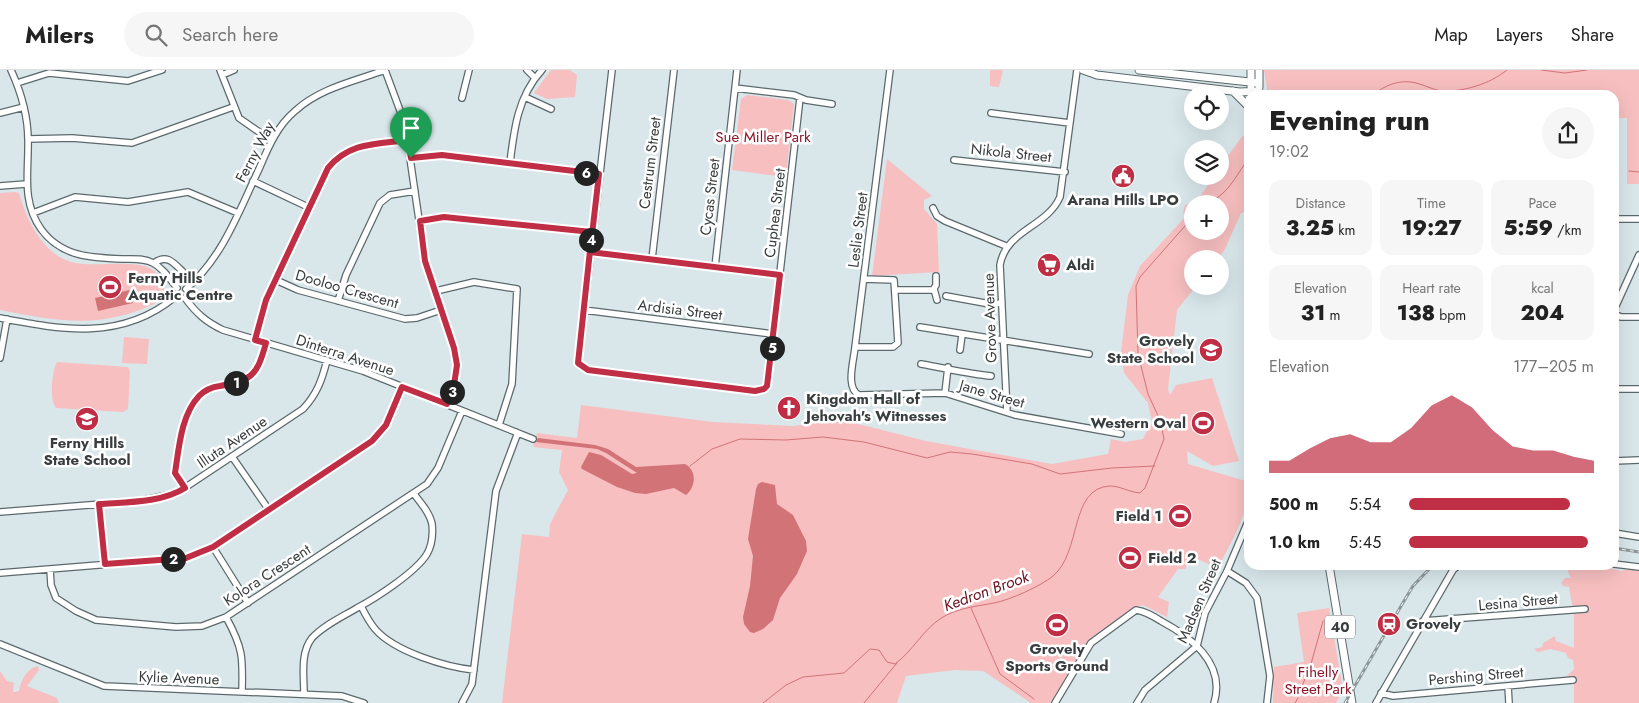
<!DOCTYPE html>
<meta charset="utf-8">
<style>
:root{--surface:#fff;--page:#f6f6f6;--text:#222;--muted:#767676;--line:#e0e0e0;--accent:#bf2e44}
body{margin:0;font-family:Jost,sans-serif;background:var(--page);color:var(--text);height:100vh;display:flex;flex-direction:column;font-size:19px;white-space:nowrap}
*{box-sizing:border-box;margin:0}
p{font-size:16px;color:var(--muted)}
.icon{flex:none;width:28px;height:28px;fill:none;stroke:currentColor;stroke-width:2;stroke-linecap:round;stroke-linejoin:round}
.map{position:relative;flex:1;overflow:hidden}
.details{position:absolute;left:1244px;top:20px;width:375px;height:480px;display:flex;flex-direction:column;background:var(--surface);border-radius:15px;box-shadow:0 5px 20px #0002}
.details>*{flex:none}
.tools{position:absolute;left:1184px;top:15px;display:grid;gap:10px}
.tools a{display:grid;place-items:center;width:45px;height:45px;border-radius:50%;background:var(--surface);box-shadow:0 5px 20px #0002;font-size:25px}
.pin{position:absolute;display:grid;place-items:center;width:42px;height:42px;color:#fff;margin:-51px -21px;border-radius:50% 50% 50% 0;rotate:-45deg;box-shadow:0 0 5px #0007}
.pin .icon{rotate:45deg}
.km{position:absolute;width:25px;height:25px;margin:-12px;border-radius:50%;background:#222;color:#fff;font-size:14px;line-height:25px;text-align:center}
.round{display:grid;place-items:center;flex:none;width:52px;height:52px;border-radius:26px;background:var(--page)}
.overview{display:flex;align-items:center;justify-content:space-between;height:85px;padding:0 25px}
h1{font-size:28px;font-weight:800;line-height:38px}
.figures{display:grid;grid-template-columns:repeat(3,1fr);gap:8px;height:85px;padding:5px 25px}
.figures div{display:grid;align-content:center;border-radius:12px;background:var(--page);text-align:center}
.figures b{font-size:21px;font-weight:800}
.figures small{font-size:14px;font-weight:400}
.figures p{font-size:14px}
.chart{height:140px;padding:10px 25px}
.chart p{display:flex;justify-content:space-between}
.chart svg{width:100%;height:90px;margin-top:5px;fill:var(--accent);opacity:.7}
ul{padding:0 25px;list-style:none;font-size:16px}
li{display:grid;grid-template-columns:80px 60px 1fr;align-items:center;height:38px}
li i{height:12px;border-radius:6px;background:var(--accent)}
header{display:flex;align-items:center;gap:30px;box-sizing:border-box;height:70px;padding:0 25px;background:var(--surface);border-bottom:1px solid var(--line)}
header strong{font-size:24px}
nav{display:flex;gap:28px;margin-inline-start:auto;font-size:18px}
.search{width:350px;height:45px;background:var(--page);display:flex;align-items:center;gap:12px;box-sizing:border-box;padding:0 18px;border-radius:28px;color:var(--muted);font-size:19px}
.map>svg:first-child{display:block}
.green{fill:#f7bfc0}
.water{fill:#d27377}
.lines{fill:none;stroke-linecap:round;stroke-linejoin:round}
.stream{stroke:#d27377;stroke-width:1}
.minor-casing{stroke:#5c696c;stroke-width:8}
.major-casing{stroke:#5c696c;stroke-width:9}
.minor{stroke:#fff;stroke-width:5.5}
.major{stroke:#fff;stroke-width:7}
.rail-casing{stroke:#8b9597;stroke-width:3}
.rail{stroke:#fff;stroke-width:1;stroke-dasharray:4;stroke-linecap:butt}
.route-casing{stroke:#fff;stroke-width:10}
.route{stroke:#bf2e44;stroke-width:6}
.labels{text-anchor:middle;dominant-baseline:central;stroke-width:5;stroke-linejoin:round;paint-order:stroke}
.shield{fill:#fff;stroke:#747879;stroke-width:1}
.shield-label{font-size:14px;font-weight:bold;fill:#383e3f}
.park-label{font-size:15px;fill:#8a152b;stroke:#fff}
.street-label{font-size:15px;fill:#383e3f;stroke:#fff}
.poi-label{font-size:15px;font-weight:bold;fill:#383e3f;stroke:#fff;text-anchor:start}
.water-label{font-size:16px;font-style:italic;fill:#6b1422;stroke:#fff}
</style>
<header>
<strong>Milers</strong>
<div class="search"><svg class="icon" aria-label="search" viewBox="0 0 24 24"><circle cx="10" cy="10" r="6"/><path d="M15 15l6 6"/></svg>Search here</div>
<nav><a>Map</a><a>Layers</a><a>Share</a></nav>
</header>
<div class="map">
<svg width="1639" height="633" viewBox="0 0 1639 633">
<rect width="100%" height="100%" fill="#d9e7eb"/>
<path class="green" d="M551,0H570L577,5L575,27L547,29L534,23Z
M990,0H1003L999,17L990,16Z
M1264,0H1639V114H1627V48H1614V25H1268Z
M747,25L788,30L794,34L786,107L732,100L741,29Z
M1243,65L1246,73L1249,71V141L1241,143L1225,179L1218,189H1192V216H1196L1177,240L1168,319L1170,325L1176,315L1212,308L1239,391L1213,396L1187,381L1188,394L1249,412C1249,444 1232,470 1218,498L1192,487L1185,499H1178L1158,527L1169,532L1167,547L1143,535L1134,537L1092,568L1050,633H1031L983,601L955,600L906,606L897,633H502L522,464L549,467L550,454L568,420L559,402L562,380L533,377L537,363L577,368L581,335L713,352L793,356L842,350L926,371L1052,394L1108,384L1111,369L1125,372L1143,369L1152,352L1148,333L1124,303L1121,282L1128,225L1140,196L1186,146L1183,143L1185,135L1189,134L1192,137V161H1220V134H1195L1214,106H1220V97Z
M887,89L932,126L924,130V139L937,154L939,202L872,206Z
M15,122L19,123C27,150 41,182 71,192C96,200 155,182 161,212H163L165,226C157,234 145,238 134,242C87,258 47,249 0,240V123Z
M124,267L149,269L147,294L122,293Z
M57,292L128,297L130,301L128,339L123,342L56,338C49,330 52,301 57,292Z
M1569,495H1596L1621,501L1629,499L1639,501V633H1574V609L1565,608L1574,599L1573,590L1568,588L1566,583L1551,579L1538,582L1534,579L1542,577L1543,573L1555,566L1556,571L1574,578V546L1569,517L1563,516L1561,513L1565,508H1571L1568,502Z
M1329,538L1343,620L1336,633H1273L1274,597L1304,592L1297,543Z
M38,596L39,600L27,616L57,628L59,633H0V601L7,611L14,613L13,622H15L19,621C21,610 27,598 38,596Z"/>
<path class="water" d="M130,220L133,233L98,241L95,228Z
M538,368L595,375L608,379L636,397L685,394C697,400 696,417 686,425L674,418L646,424L635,423L617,417L582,399L581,397L589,382L601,385L632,404L637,403L606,383L597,379L536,372Z
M762,412L775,415L777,434L793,445L806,471L807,481L797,504L780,528L773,550L763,559L754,563L750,562L744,554L743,547L750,516L753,486L748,469L756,419L758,414Z"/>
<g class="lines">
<path class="stream" d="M1541,0L1565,3L1587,0
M1373,25C1385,15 1400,9 1416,13C1425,15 1433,20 1442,21C1463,22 1490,14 1507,0
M1629,101L1639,102
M1204,134C1228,127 1235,106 1249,88
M690,396L712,379L740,369L786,370L823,367L864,372L927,388L950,382L972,384L1032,394L1060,404L1112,398L1155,396
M971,538L1000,604L1034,629
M1299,624L1311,594L1323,551
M763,633L786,615L803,607L844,603L870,579L879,580L887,592L895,594C913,581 923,559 943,547C958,538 978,536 994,533C1010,530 1041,516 1053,506C1082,482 1069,418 1110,416C1120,416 1129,422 1140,423L1145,418L1164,369L1160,350L1148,324L1138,284L1136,216L1140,207L1192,148
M864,633L897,593
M1295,633L1298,628"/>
<g class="minor-casing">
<path id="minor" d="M11,0C21,22 28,46 28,70C29,101 21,131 41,159C61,187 92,188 123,189C133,189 144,188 153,193C163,198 170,209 177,218
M220,0L239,48L272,71
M385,0L405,54L425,191L454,278L457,295L454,315L447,335
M527,0L535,8
M612,0L578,293L588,300L755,321L764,319L767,316L800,28
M890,0L855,277C854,290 845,318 859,325L945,323L1015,345L1121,364
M222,5L234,0
M17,13L49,3L128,11L162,0
M735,18L794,25L806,30L832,34
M525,27L551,39
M462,28L469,0
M0,43L24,37
M991,43L1070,53
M28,69L72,68L132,73L233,37
M411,88L442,85L599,104
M954,90L1065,102
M510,93C514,59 518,26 542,0
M253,111L310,138
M0,116L26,114
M933,138L937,146L945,151L1006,176
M33,143L75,127L128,132L188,122L238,143
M1614,149H1639
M421,151L444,147L592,162
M590,182L780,205
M652,189L674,0
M154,193C167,184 173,192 183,202
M715,197L737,0
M276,210L298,220L405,249L417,248L441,240
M186,219C223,187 239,141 259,99C268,78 277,56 295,41C320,18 355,11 385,0
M934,219L937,230
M896,220H933L936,215V206
M436,221L474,212L517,219L512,314L499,355
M946,226L990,234L1002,233
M185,228C196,243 206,252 223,260L363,301L533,369
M338,231L346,205L380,133L390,125L415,121
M584,240L773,264
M1614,240L1639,185
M1614,244L1621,247H1639
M0,248C62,260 122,271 175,227
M920,257L1089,284
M255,270L266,230L328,98C348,73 378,74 408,70
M855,277H893L898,273L894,210L864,209
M960,280L962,265
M0,288L7,249
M921,294C945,298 968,304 991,306
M1614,319H1639
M945,323L948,297
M1007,342L1000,195C1006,160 1047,157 1060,127L1077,0
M233,388L269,440
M1614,391L1639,390
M185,418L175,403C179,378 181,345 199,326C205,320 212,318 220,316C253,310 257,305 266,273
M99,434L105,494
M0,442L140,431L177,423L303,339C317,324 322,310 327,290
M1614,463L1639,467
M213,477L248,533
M1614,494L1639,497
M50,499L51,515L56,528L76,541L96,550L176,557L202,556L226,547L427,414L438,398L462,341
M1227,501L1246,513L1257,528L1270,606L1267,633
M0,503L185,488L213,477L372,371L386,355L402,317
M361,536C365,544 370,553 375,559C395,582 446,597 474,600
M226,547C243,578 243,587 242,622
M1423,551L1585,539
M0,574L104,616L342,626L364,633
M1508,616L1509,633
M1381,623L1393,626L1573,610
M304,624C304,606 300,583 312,568C324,555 342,547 357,538C376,528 416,502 427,484C432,475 433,463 432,454C430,443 421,433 414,424
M462,633L472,614L496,421L517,365L516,362
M1055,633L1091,573L1136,540C1145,541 1153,546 1161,551C1191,567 1226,594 1214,633
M1137,633L1145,620L1197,576L1205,543L1227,501L1249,449
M1376,633L1453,500L1459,495"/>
</g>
<g class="major-casing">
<path id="major" d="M1083,0L1097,5L1240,22L1259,21
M1139,0L1259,13
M1251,17V0
M1259,17V0
M1233,21L1249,37
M1329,495L1352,633"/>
</g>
<use href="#minor" class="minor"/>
<use href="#major" class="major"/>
<g class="rail-casing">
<path id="rail" d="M1614,478L1639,482
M1345,633L1404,531L1413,516L1433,495"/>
</g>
<use href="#rail" class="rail"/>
</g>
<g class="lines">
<g class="route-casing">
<path id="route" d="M411,88L408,70C377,74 349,72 328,98L266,230L255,270L266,273C257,305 253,310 220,316C212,317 205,320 199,326C181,345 179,378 175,403L185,418C161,433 127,432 99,434L105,494L186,488L213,477L372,371L386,355L402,317L447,334L454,315L457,295L454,278L425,191L420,151L444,147L592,162L578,293L588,300L755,321L764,319L767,316L780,205L590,182L599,104L442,85L411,88"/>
</g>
<use href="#route" class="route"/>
</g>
<defs>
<g id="civic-disc" transform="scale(1.25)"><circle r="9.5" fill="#bf2e44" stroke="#fff"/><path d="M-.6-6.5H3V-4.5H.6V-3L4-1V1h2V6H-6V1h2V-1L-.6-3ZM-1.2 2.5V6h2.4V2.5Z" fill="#fff"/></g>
<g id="supermarket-disc" transform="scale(1.25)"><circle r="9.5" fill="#bf2e44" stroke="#fff"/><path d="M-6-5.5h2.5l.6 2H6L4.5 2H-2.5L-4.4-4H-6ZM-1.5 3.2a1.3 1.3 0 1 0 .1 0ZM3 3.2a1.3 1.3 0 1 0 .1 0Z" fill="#fff"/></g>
<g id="stadium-disc" transform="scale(1.25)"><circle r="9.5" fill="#bf2e44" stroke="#fff"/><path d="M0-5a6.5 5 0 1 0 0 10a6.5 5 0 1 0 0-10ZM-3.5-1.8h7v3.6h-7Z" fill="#fff"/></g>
<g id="school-disc" transform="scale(1.25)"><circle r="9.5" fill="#bf2e44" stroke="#fff"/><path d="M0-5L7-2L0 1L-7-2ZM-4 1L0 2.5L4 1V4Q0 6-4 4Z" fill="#fff"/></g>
<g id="church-disc" transform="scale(1.25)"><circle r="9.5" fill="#bf2e44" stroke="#fff"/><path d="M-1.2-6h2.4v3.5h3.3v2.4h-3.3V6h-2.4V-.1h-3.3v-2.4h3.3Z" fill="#fff"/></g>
<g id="station-disc" transform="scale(1.25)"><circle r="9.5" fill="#bf2e44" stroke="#fff"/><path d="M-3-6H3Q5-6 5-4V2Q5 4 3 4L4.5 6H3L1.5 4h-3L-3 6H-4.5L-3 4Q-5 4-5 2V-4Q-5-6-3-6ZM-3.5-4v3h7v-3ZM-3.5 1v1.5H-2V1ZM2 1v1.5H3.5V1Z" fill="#fff"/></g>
</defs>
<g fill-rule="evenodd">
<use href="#civic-disc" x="1123" y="106"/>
<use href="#supermarket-disc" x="1049" y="195"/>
<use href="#stadium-disc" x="110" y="217"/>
<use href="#school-disc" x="1211" y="280"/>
<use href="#church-disc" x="789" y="338"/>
<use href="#school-disc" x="87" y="349"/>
<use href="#stadium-disc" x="1203" y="353"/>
<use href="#stadium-disc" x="1180" y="446"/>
<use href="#stadium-disc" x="1130" y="488"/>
<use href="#station-disc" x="1389" y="554"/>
<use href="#stadium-disc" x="1057" y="555"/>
</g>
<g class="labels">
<rect class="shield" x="1325" y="545.5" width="30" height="23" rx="4"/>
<g class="shield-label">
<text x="1340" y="557">40</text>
</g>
<g class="park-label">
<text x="763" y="67">Sue Miller Park</text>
<text x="1318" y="602">Fihelly<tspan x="1318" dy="17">Street Park</tspan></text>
</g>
<g class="street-label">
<text transform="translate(255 82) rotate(-62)">Ferny Way</text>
<text transform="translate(1011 83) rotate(6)">Nikola Street</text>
<text transform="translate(650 93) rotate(-83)">Cestrum Street</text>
<text transform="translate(710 127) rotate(-83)">Cycas Street</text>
<text transform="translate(775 143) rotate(-83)">Cuphea Street</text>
<text transform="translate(858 160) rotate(-83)">Leslie Street</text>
<text transform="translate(347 219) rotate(16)">Dooloo Crescent</text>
<text transform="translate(680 240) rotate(7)">Ardisia Street</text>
<text transform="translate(990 248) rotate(-92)">Grove Avenue</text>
<text transform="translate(345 285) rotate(18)">Dinterra Avenue</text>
<text transform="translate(992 324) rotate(16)">Jane Street</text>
<text transform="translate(232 372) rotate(-34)">Illuta Avenue</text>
<text transform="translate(267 505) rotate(-33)">Kolora Crescent</text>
<text transform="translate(1199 531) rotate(-67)">Madsen Street</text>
<text transform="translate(1518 532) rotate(-5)">Lesina Street</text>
<text transform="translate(1476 606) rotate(-5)">Pershing Street</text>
<text transform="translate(179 608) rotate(2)">Kylie Avenue</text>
</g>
<g class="poi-label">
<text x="1123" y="130" text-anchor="middle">Arana Hills LPO</text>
<text x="1066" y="195">Aldi</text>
<text x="128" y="208">Ferny Hills<tspan x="128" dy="17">Aquatic Centre</tspan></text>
<text x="1194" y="271" text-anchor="end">Grovely<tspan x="1194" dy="17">State School</tspan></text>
<text x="806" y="329">Kingdom Hall of<tspan x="806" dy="17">Jehovah's Witnesses</tspan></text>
<text x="1186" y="353" text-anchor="end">Western Oval</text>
<text x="87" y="373" text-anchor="middle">Ferny Hills<tspan x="87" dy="17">State School</tspan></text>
<text x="1162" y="446" text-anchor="end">Field 1</text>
<text x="1148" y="488">Field 2</text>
<text x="1406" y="554">Grovely</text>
<text x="1057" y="579" text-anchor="middle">Grovely<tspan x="1057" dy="17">Sports Ground</tspan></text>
</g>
<g class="water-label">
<text transform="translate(986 521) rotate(-20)">Kedron Brook</text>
</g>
</g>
</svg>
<div class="tools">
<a><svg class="icon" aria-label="locate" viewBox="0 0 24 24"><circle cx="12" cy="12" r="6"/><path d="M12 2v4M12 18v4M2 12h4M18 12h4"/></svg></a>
<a><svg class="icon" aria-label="layers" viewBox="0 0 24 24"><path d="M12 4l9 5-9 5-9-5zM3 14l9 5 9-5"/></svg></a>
<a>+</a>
<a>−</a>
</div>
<div class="pin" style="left:411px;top:88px;background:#1e9e55"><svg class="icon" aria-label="arrive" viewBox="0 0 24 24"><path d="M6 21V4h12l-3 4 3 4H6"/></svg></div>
<b class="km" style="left:236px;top:313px">1</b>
<b class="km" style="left:173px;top:489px">2</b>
<b class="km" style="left:452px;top:322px">3</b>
<b class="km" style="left:591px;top:170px">4</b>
<b class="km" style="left:772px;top:278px">5</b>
<b class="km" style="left:586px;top:103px">6</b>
<section class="details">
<div class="overview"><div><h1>Evening run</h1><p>19:02</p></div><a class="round"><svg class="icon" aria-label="share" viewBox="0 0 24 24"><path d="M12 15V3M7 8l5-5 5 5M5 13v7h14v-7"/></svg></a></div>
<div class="figures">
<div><p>Distance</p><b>3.25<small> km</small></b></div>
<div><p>Time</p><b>19:27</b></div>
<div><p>Pace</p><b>5:59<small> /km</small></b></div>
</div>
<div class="figures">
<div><p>Elevation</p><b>31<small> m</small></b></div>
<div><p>Heart rate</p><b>138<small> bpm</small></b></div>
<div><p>kcal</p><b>204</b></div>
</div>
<div class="chart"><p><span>Elevation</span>177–205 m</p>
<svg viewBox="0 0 160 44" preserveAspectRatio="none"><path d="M0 44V38L10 38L20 32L30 27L40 25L50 29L60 29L70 22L80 11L90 6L100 12L110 23L120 31L130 33L140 33L150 36L160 38V44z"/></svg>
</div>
<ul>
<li><b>500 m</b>5:54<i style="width:87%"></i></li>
<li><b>1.0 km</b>5:45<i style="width:97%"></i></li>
</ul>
</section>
</div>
